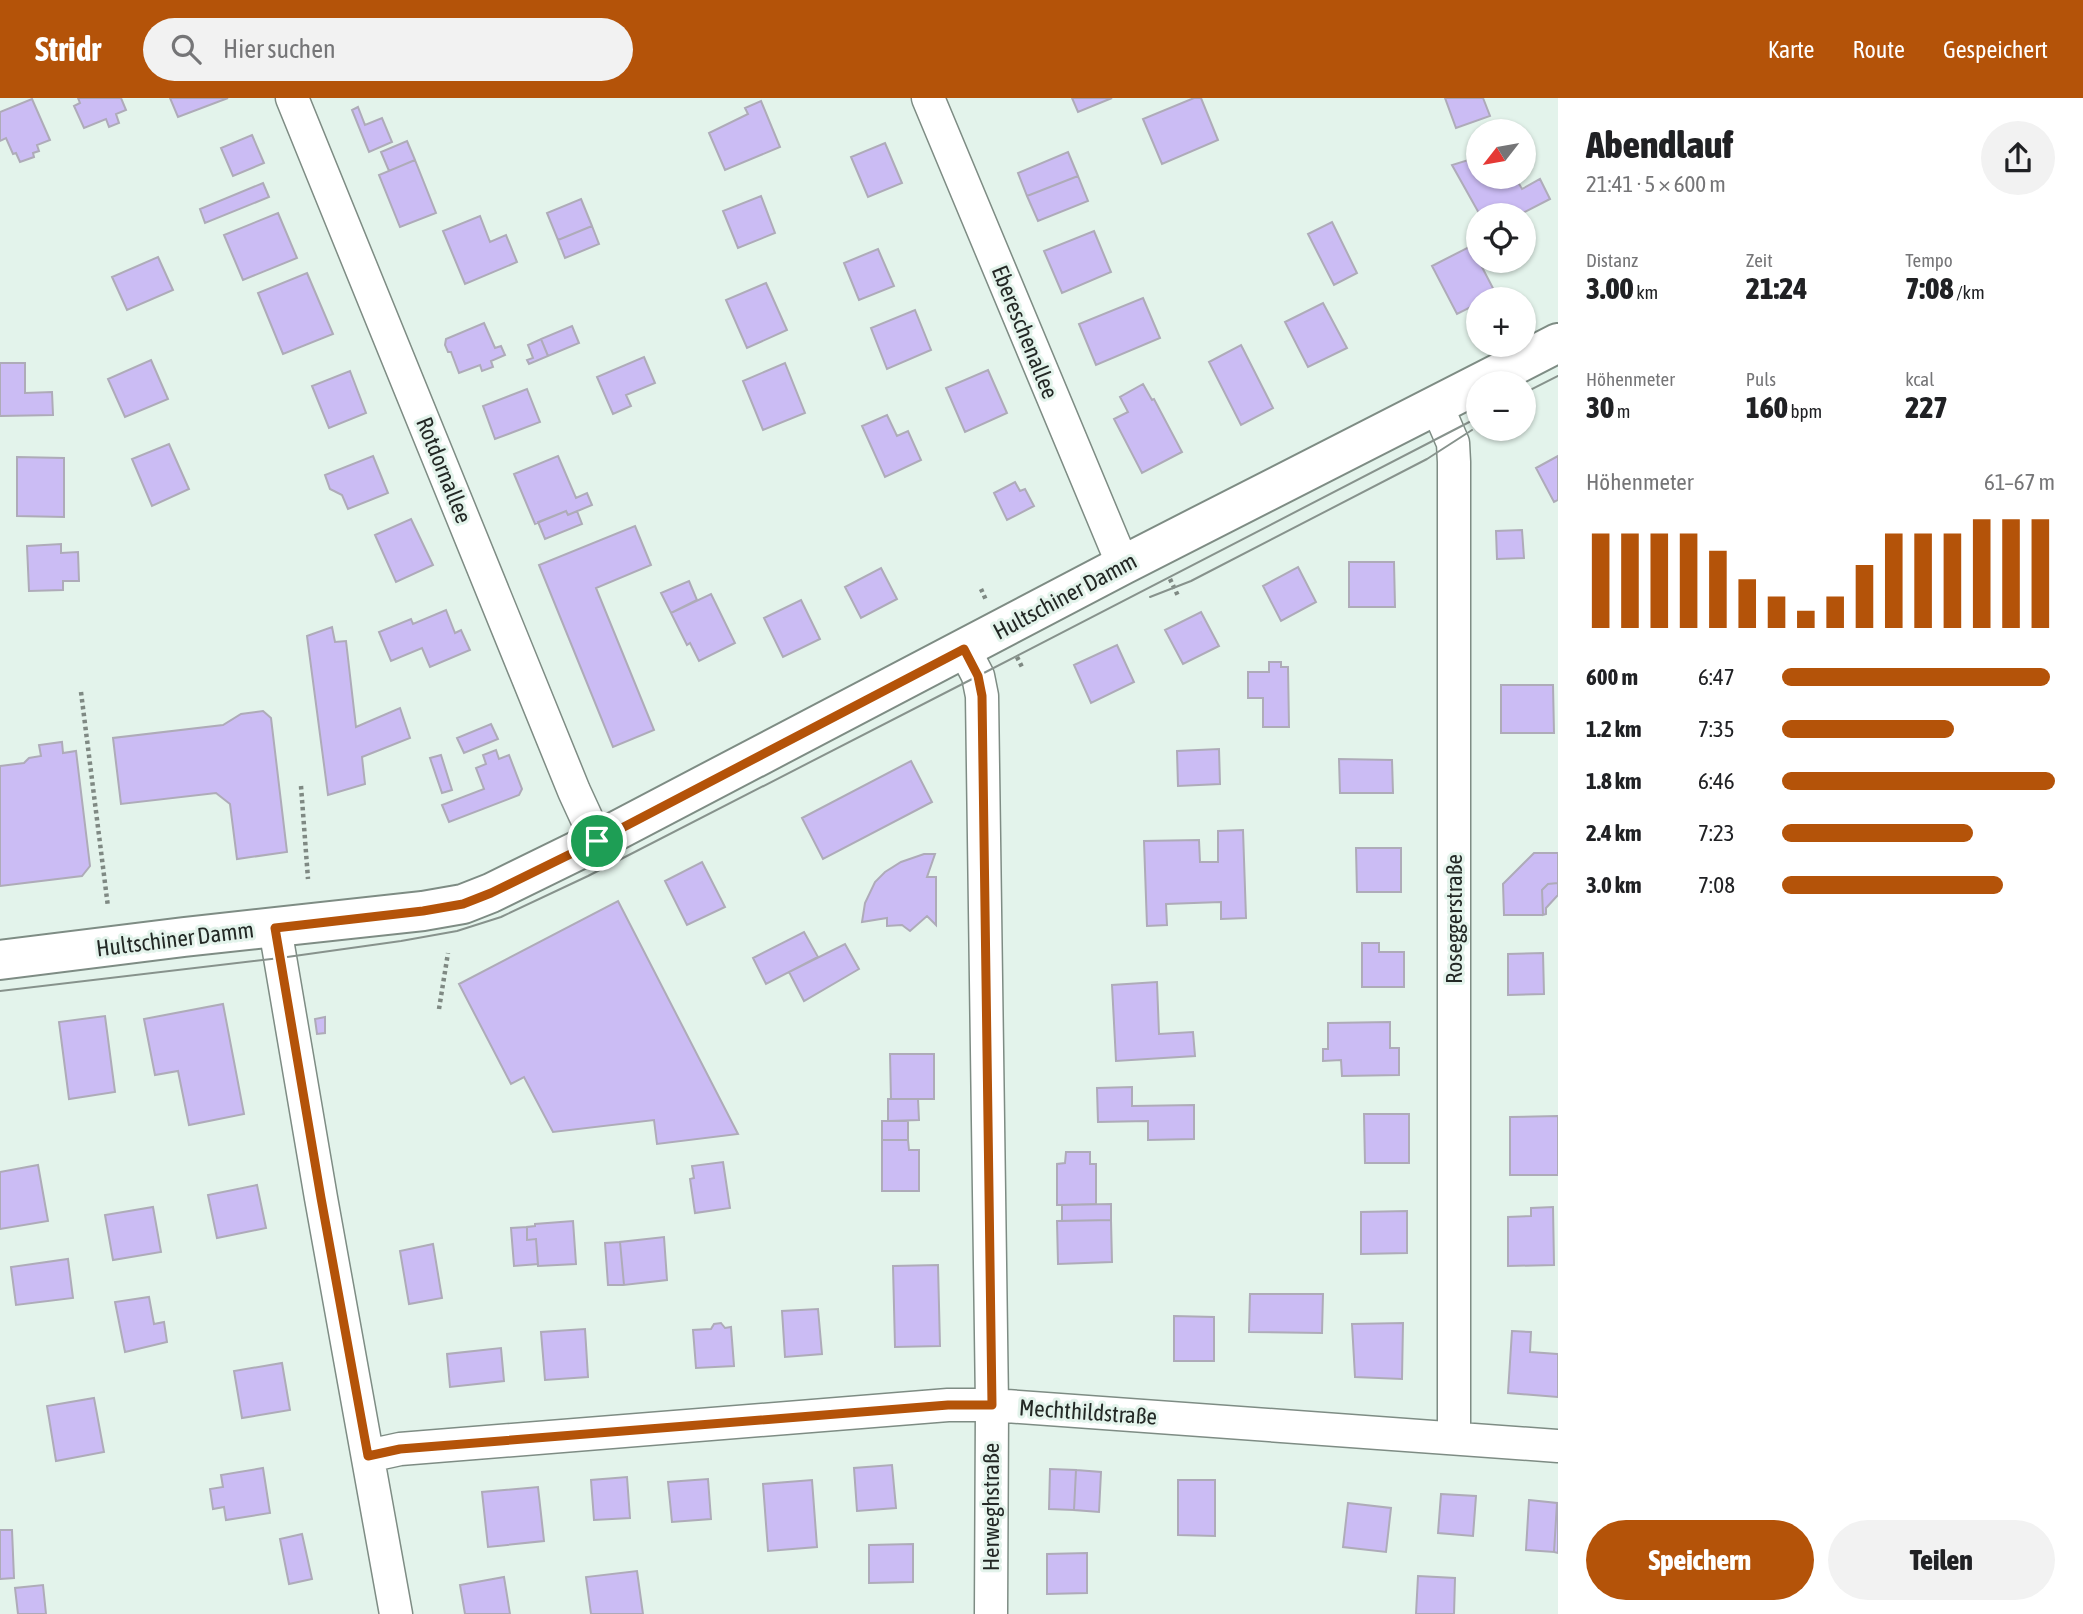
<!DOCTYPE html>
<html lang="de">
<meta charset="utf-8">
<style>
:root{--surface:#fff;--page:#f2f2f2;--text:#202124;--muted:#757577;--accent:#b45309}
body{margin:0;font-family:"Asap Condensed",sans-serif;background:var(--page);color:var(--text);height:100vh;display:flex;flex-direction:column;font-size:26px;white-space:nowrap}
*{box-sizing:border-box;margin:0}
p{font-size:23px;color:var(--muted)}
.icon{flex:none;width:38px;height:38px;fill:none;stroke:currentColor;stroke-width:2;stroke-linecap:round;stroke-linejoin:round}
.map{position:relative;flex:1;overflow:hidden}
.side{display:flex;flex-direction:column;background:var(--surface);width:525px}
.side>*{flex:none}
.needle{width:46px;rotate:239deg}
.controls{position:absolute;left:1466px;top:21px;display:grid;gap:14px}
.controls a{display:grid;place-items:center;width:70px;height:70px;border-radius:50%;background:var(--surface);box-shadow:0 2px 5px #0004;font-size:35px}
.pin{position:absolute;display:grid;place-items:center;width:60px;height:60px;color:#fff;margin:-30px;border:4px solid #fff;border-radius:50%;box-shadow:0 2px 7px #0007}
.round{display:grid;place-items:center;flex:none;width:74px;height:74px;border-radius:37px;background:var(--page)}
.overview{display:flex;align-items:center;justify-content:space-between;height:119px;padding:0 28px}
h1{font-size:38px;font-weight:800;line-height:52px}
.metrics{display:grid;grid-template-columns:repeat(3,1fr);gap:10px;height:119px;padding:7px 28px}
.metrics div{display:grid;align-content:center}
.metrics b{font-size:30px;font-weight:800}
.metrics small{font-size:19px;font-weight:400}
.metrics p{font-size:19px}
.chart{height:196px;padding:14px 28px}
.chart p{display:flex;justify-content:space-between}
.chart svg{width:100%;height:126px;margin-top:7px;stroke:var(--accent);stroke-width:6}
.button{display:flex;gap:14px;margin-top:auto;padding:14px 28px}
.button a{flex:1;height:80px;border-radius:42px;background:var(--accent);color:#fff;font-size:28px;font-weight:800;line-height:80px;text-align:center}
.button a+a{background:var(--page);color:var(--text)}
ul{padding:0 28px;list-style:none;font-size:23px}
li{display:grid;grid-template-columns:112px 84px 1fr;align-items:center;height:52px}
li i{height:18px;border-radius:9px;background:var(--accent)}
header{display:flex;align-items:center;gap:42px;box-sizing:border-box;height:98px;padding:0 35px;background:var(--accent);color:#fff}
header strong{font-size:33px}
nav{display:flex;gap:38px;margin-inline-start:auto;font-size:24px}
.search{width:490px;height:63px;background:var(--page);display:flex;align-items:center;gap:18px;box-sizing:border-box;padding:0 24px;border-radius:38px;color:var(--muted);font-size:26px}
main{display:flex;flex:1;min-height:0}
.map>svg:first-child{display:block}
.building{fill:#cbbcf4;stroke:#aeabb8;stroke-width:2}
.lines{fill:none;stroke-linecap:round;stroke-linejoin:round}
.minor-casing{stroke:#7e8c84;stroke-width:35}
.secondary-casing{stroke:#7e8c84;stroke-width:42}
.path{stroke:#7f8983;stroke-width:4.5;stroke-dasharray:3.5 3.5;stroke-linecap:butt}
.minor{stroke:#fff;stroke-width:32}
.secondary{stroke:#fff;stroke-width:38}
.tram{stroke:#87928c;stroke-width:2}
.route-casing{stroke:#fff;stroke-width:14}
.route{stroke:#b45309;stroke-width:9}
.labels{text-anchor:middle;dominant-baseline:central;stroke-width:6;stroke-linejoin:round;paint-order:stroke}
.street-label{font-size:23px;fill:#232825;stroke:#e3f3eb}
</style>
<header>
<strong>Stridr</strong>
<div class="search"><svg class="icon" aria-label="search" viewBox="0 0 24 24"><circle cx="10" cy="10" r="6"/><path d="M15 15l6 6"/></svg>Hier suchen</div>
<nav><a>Karte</a><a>Route</a><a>Gespeichert</a></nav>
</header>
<main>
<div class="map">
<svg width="1558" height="1516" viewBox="0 0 1558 1516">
<rect width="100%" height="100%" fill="#e3f3eb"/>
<path class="building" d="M78,0H121L126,12L116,16L119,25L109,29L106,21L84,30L74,8L80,5Z
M170,0H228L178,19Z
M1072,0H1112L1078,14Z
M1194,0H1201L1218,42L1162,66L1143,21Z
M1445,0H1483L1490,18L1456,30Z
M32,1L50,42L37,47L39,53L33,55L34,59L20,64L16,55L13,56L6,40L0,43V14Z
M761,3L780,49L725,72L709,35L748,16L745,10Z
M358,9L365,27L382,20L392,44L369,54L352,12Z
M252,37L264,65L233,78L221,50Z
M407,43L415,62L389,73L381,54Z
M885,45L902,85L868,99L851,59Z
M1068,54L1078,78L1027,98L1018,75Z
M1478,59L1479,79H1488L1490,81L1495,79H1515L1522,91L1540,81L1550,101L1519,117H1480L1452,67Z
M415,62L436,115L400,129L379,77Z
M1078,78L1088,103L1038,123L1027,98Z
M263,85L269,99L205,125L200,111Z
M761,98L775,135L738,150L723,113Z
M581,101L592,128L558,142L547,115Z
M278,115L297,160L243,182L224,137Z
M480,118L490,144L506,137L517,164L465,186L443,133Z
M1332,124L1357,175L1334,187L1308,136Z
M592,128L599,146L565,160L558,142Z
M1094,133L1111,174L1062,195L1044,153Z
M1471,148L1496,196L1485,201H1479V205L1457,216L1432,168Z
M878,151L894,188L859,202L844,165Z
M158,159L173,192L127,212L112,179Z
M307,175L333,236L283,256L258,195Z
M766,185L787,232L747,250L726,202Z
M1143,200L1160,240L1096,267L1079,226Z
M1323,205L1347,250L1308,269L1285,224Z
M915,212L931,252L887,271L871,230Z
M484,225L495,250L501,248L505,257L491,263L493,269L482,273L480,267L459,275L451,254H448L445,247L446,241Z
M572,228L579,245L548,258L541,241Z
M541,241L548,258L529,266L527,262L533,260L528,247Z
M1241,247L1273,310L1241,327L1209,264Z
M644,259L655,285L626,297L631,308L613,316L597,279Z
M151,262L168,301L125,319L108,281Z
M0,265H25V295L52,294L53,317L0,318Z
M785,265L805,315L763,332L743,283Z
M988,272L1007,315L965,334L946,290Z
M350,273L366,315L329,330L312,288Z
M1143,286L1152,302L1154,301L1182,354L1142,375L1114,321L1128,314L1120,299Z
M527,291L540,324L495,341L483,308Z
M887,317L897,338L908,333L921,362L885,379L862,328Z
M169,346L189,391L152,408L132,361Z
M373,358L388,395L348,411L342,397L330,391L325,377Z
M558,358L576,400L587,395L592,407L568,417L566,413L535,426L514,376Z
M1558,358V402L1554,404L1536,370Z
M17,359L64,360V419L17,418Z
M1015,384L1020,393L1025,391L1034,408L1007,422L994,395Z
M566,413L568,417L577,413L582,426L545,441L538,424Z
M411,421L433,467L396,484L375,437Z
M635,428L651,467L596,490L654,632L613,649L539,467Z
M1522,432L1524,460L1497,461L1496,433Z
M61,446V455L78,454L79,483H63V492L29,493L27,448Z
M1349,464H1394L1395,509H1349Z
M1298,469L1316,504L1281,523L1263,488Z
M881,470L897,501L861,520L845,489Z
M689,483L697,502L671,515L661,495Z
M711,496L735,545L699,563L690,545L687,547L671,515Z
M801,502L820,541L783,559L764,520Z
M446,512L455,535L461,532L470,552L430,569L422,550L391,563L379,534L411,521L413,526Z
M1201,514L1219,548L1183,566L1165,532Z
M332,529L335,544L346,543L356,629L400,610L410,640L362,659L365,686L328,697L307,538Z
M1117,547L1134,584L1091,605L1074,567Z
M1269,564H1281V569H1288L1289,629H1263V600H1248V574H1269Z
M1501,587H1553L1554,635H1501Z
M263,613L271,620L287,754L237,761L230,706L216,695L121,706L113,640L223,627L241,616Z
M491,626L498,641L464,655L457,640Z
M62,644L63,655L76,653L90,768L82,778L0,788V668L24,665L29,660L41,658L39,647Z
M1219,651L1220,686L1178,688L1177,653Z
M496,652L499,661L509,657L522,691L519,697L449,724L442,707L484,691L476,670L486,666L483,657Z
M441,657L452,692L442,695L430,660Z
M1339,661L1392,662L1393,695H1340Z
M911,663L932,704L823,761L802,720Z
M1243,732L1246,820L1221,821V804L1166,806L1167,827L1147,828L1144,743L1199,742L1200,764H1218V733Z
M1356,750H1401V794H1357Z
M1534,755H1558V785L1548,786L1542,792L1543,817H1504L1503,786Z
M924,756H935L927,779H936V827L927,818L910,833L902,827L887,828V820L862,824L865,805L875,784L885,774L901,764Z
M702,764L725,809L687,827L665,783Z
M1558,785V797L1546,810V816L1543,817L1542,792L1548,786Z
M618,803L738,1036L657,1046L654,1022L553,1034L524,979L511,986L459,886Z
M804,834L818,859L766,886L753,860Z
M1362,845H1379V854H1404V889H1362Z
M845,846L859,871L804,903L789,874Z
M1543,855L1544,896L1508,897V856Z
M1157,884L1159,936L1193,934L1195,958L1116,963L1112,887Z
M223,906L244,1016L189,1027L178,973L155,977L144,921Z
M105,918L115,994L69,1001L59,924Z
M325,919V935L317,936L315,921Z
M1390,924V950H1399V977L1342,978L1341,962L1323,963V951H1328V925Z
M890,956H934V1001H891Z
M1132,989V1008L1194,1007V1041L1148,1042V1023L1098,1024L1097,990Z
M888,1001H918L919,1022L888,1023Z
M1364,1016H1409V1065H1365Z
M1558,1018V1077H1510V1019Z
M882,1023H908V1042H882Z
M882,1042H908L909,1052H919V1093H882Z
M1066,1054H1090V1066H1096V1106L1057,1107V1066L1065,1065Z
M723,1064L730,1110L695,1115L690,1081L694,1080L692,1068Z
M38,1067L48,1123L0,1131V1074Z
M257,1087L266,1130L217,1140L208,1097Z
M1111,1106V1122L1062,1123V1107Z
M153,1109L161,1154L113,1162L105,1117Z
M1553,1109L1554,1167L1508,1168V1119L1531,1118V1110Z
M1407,1113V1155L1361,1156V1114Z
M1111,1122L1112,1164L1058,1166L1057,1123Z
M573,1123L576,1166L538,1168L536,1141L527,1142V1129L535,1128V1126Z
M527,1129V1142L536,1141L538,1166L514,1168L511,1130Z
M664,1139L667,1182L624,1187L620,1144Z
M620,1144L624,1187H608L605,1145Z
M433,1146L442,1200L409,1206L400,1153Z
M68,1161L73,1200L16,1207L11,1169Z
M938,1167L940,1248L895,1249L893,1168Z
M1250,1196H1323L1322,1235L1249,1234Z
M149,1199L154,1226L164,1224L167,1244L125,1254L115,1204Z
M818,1211L822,1256L785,1259L782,1213Z
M1174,1218L1214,1219V1263H1174Z
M721,1225L725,1230L731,1229L734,1268L696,1270L693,1232L711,1231L714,1226Z
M1403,1225L1402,1281L1355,1279L1352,1226Z
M585,1231L588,1279L545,1282L541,1234Z
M1512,1233L1531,1234L1530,1254L1558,1256V1299L1508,1295Z
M501,1250L504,1283L450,1289L447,1256Z
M282,1265L290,1312L242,1320L234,1273Z
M94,1300L104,1354L56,1363L47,1308Z
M892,1367L896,1410L857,1413L854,1370Z
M263,1370L270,1415L226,1422L224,1409L213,1411L210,1391L223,1389L221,1377Z
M1050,1371L1076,1372L1074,1412L1049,1411Z
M1076,1372L1101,1374L1099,1414L1074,1412Z
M627,1379L630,1420L594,1422L591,1382Z
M708,1381L711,1421L672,1424L668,1384Z
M812,1382L817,1449L768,1453L763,1386Z
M1178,1382H1215V1438L1178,1437Z
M538,1389L544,1443L488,1449L482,1394Z
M1441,1396L1476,1398L1473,1438L1438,1435Z
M1529,1402L1557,1405L1554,1454L1526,1452Z
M1348,1405L1391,1410L1386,1454L1343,1449Z
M1557,1405H1558V1455L1554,1454Z
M0,1432H12L14,1480L0,1481Z
M302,1436L312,1481L289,1486L280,1441Z
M913,1446V1484L869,1485V1447Z
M1087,1455V1495L1047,1496V1456Z
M637,1473L643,1516H591L586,1479Z
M1418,1478L1455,1480L1454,1516H1416Z
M504,1479L510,1516H465L460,1487Z
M43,1487L46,1516H18L15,1490Z"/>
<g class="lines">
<g class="minor-casing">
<path id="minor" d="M292,0L574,693L597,743
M928,0L1123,467
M1436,306L1453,345L1454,364V1339
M964,551L978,578L982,598L992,1307L991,1516
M275,830L321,1100L396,1516
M368,1358L400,1351L948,1307H992L1558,1348"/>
</g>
<g class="secondary-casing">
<path id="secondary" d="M0,862L184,839L423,813L463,806L491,795L597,743L1123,467L1558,245"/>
</g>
<path class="path" d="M1486,331L1489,336
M1170,481L1179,500
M981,491L986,502
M1017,559L1023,571
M81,594L108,809
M301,688L308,781
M439,911L448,855"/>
<use href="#minor" class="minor"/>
<use href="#secondary" class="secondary"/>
<path class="tram" d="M1524,295L1558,278
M1150,499L1191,483L1427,361L1472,332
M0,893L280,860L401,843L457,833L501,819L588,778L978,578L1479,319"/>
</g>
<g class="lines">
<g class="route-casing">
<path id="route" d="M964,551L978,578L982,598L992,1307H948L400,1351L368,1358L321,1100L275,830L423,813L463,806L491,795L597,743Z"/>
</g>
<use href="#route" class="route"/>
</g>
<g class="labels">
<g class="street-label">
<text transform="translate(1025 234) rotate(68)">Ebereschenallee</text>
<text transform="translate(444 372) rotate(68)">Rotdornallee</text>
<text transform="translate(1065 498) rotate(-28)">Hultschiner Damm</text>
<text transform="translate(1454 821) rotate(-90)">Roseggerstraße</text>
<text transform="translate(175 841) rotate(-7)">Hultschiner Damm</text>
<text transform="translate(1088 1314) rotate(4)">Mechthildstraße</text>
<text transform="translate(991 1409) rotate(-90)">Herweghstraße</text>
</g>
</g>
</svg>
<div class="controls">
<a><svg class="needle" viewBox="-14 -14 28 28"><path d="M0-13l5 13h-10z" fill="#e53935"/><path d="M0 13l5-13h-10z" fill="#757577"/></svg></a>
<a><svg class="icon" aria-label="locate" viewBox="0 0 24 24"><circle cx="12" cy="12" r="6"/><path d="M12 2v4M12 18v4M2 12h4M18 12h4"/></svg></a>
<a>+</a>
<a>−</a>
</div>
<div class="pin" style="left:597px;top:743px;background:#1e9e55"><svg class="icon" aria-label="arrive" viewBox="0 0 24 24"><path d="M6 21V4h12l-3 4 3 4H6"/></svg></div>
</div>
<section class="side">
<div class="overview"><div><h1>Abendlauf</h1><p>21:41 · 5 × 600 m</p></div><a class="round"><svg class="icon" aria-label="share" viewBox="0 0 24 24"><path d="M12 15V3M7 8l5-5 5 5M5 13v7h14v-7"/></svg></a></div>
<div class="metrics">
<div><p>Distanz</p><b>3.00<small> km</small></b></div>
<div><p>Zeit</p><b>21:24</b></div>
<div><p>Tempo</p><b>7:08<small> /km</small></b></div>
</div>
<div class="metrics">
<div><p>Höhenmeter</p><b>30<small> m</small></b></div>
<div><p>Puls</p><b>160<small> bpm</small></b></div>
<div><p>kcal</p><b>227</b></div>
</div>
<div class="chart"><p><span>Höhenmeter</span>61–67 m</p>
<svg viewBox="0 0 160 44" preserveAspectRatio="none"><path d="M5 44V11M15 44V11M25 44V11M35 44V11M45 44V17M55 44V27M65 44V33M75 44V38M85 44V33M95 44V22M105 44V11M115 44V11M125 44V11M135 44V6M145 44V6M155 44V6"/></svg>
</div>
<ul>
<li><b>600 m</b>6:47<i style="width:98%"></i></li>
<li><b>1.2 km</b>7:35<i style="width:63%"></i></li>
<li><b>1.8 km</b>6:46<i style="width:100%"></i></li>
<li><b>2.4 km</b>7:23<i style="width:70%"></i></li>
<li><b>3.0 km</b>7:08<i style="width:81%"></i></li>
</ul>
<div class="button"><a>Speichern</a><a>Teilen</a></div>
</section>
</main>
